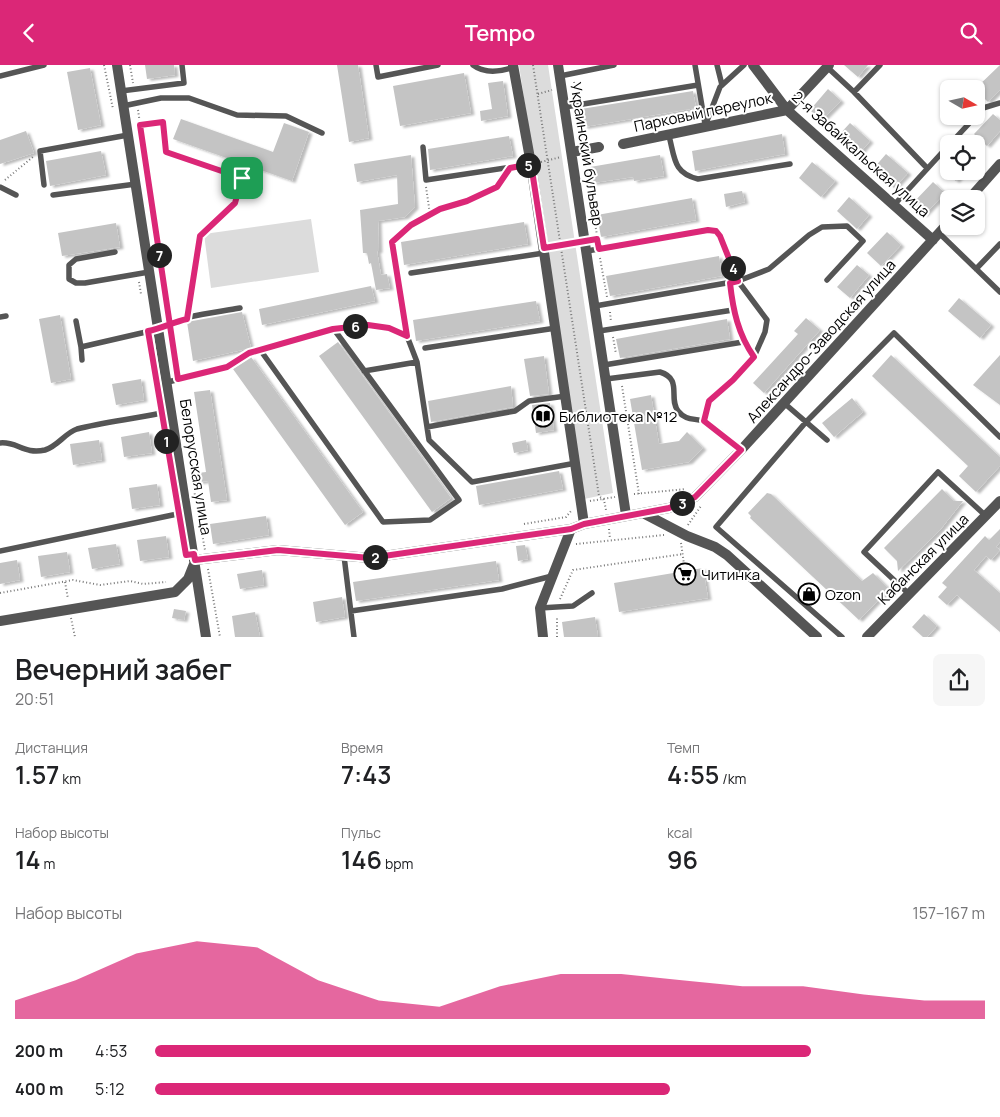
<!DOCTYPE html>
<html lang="ru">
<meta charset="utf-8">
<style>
:root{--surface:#fff;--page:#f6f6f6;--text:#202124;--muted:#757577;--accent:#db2777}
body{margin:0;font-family:Manrope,sans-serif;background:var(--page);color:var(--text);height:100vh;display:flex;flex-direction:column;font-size:19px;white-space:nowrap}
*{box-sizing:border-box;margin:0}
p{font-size:16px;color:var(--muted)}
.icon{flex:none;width:28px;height:28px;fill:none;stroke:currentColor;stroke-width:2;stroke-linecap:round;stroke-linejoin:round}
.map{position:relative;height:572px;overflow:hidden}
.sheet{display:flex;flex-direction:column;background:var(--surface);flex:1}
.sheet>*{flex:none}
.needle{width:32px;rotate:99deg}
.buttons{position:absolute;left:940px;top:15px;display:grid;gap:10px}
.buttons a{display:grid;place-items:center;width:45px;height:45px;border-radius:8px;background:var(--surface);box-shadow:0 1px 4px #0004;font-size:25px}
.pin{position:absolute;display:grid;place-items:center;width:42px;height:42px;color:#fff;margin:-21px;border-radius:10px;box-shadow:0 2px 8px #0006}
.km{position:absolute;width:25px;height:25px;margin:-12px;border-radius:50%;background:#222;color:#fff;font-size:14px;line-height:25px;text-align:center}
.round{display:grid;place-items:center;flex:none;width:52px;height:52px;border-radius:8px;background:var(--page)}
.overview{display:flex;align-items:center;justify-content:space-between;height:85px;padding:0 15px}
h1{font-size:28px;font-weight:600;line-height:38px}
.stats{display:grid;grid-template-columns:repeat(3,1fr);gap:8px;height:85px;padding:5px 15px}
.stats div{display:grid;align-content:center}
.stats b{font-size:25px;font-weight:600}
.stats small{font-size:14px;font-weight:400}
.stats p{font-size:14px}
.chart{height:140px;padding:10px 15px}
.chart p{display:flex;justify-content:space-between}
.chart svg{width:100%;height:90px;margin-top:5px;fill:var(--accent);opacity:.7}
ul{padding:0 15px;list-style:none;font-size:16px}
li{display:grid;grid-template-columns:80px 60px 1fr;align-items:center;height:38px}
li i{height:12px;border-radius:6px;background:var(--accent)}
header{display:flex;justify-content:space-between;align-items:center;height:65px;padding:0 15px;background:var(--accent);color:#fff;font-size:22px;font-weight:600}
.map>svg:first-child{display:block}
.green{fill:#dcdcdc}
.building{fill:#c4c4c4;filter:url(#shadow)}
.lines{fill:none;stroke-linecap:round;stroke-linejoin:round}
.path{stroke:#777;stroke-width:2;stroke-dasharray:1 2.5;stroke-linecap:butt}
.lane{stroke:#555;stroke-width:5.5}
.street{stroke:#555;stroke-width:10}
.route-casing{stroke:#fff;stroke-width:10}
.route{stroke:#db2777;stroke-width:6}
.labels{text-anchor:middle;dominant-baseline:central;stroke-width:4;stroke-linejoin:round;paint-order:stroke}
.street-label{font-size:15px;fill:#000;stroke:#fff}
.poi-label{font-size:15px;fill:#000;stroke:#fff;text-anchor:start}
</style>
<header><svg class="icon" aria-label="back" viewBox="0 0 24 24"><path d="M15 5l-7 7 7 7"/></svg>Tempo<svg class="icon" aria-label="search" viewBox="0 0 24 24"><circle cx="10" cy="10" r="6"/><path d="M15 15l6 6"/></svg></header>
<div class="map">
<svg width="1000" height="572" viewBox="0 0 1000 572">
<defs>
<filter id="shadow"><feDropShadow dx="3.5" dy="2" stdDeviation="1" flood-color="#0004"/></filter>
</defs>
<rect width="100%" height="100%" fill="#fff"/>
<path class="green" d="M519,0H548L613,428L584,434Z
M311,154L319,207L211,223L204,169Z"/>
<path class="building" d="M145,0H174L175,10L147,14Z
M337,0H358L369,73L349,77Z
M844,0H868L858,12Z
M1000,0V25L988,37L975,24Z
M90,3L101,60L78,65L67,7Z
M464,8L471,48L400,61L393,21Z
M503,16L508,51L481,56L480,46L492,44L488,18Z
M828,24L841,36L821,56L810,45Z
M693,26L696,43L584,62L581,44Z
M993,49L1000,55V66L987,81L974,69Z
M181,54L273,87L284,58L309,67L292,116L173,74Z
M850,58L870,76L858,90L838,71Z
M26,66L34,88L0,99V75Z
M782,69L785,89L695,106L692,86Z
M509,71L513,91L430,105L428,84Z
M101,86L106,110L50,121L46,96Z
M886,89L908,108L894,123L873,104Z
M411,90L415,142L405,152L378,156L379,186H377L381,210L387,209L390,223L376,225L371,198L369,199L367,188H363L360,145L398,139L397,110L357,117L354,99Z
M660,90L664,111L634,116L633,112L593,118L590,102Z
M812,97L835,116L821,132L799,113Z
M945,106H965L956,116Z
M933,117L945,128L924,150L912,139Z
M742,126L745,137L726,142L724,129Z
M849,132L869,150L857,164L837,146Z
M692,133L696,155L601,172L597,150Z
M524,157L528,179L404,200L401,177Z
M116,158L120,182L62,191L58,168Z
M887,167L901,180L881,201L867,188Z
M719,191L722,211L610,231L606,211Z
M857,200L869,210L850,233L837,222Z
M371,221L375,236L262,260L259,244Z
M959,233L991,260L980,273L948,246Z
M536,236L540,256L416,276L413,255Z
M242,247L251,283L193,296L187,257Z
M60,250L71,314L51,318L39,254Z
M806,253L820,265L764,328L753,318L798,269L794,266Z
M727,254L730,274L620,293L616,274Z
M338,277L451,433L432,447L319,291Z
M891,290L1000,392V401L976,427L959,411L968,401L872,311Z
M1000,290V340L973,320Z
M544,291L549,329L530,331L524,294Z
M251,292L363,447L345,460L233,304Z
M141,314L144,335L116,340L112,319Z
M511,321L513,342L431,357L428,336Z
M210,325L227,435L211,437L208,416L199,417L198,408L206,407L194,327Z
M651,330L659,379L679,376L687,367L703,383L689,397L642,405L630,334Z
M852,333L863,347L834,372L822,358Z
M550,338L554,365L536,368L532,340Z
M149,367L152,388L124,392L121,372Z
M99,375L102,395L73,400L70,379Z
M526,375L528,385L514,388L512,378Z
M559,406L563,424L479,440L476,421Z
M157,419L160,440L132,444L129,423Z
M942,424L954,436H963L940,465L898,506L897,496L884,483Z
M767,428L771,429L862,516L873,508L889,524L859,555L750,453L751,451L748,448Z
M266,451L269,470L213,479L210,459Z
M1000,464V477L996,482L1000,485L991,495L986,491L974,505L1000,528V567L957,530L947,540L938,532L947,522L942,518L985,471L989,475Z
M166,471L169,492L140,496L137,475Z
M116,479L120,499L92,504L88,483Z
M525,480L528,494L518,496L516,481Z
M67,487L70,507L41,512L38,491Z
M17,495L20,515L0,519V498Z
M496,496L499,515L356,536L353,517Z
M703,503L708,533L619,547L614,518Z
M262,505L264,520L240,524L237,509Z
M342,532L345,552L316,557L313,537Z
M174,544L186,546L184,555L172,553Z
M255,547L260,572H235L232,551Z
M924,549L937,561L927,572H923L912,562Z
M595,552L598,572H564L562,557Z"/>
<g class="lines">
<path class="path" d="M104,0L113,44
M130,0L133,18
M533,0L599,431L604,435L606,445
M574,17L576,32
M538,29L552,25
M138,45L168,250
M578,47L582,74
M136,61L163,57L166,87L242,113
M584,94L598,176
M541,97L561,92
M5,115L34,91
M426,122L430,149
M418,157C425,152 434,146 442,143C465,135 490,132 504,111
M553,182L575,178
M600,193L607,232
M139,217L141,229
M188,244L199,171L235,138L247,100
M610,247L611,257
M170,267L177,307
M613,272L616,289
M622,321L639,429
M194,425L205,485
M634,429L686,424
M590,436L615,432
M524,459L566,452L571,446
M688,460L701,441
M609,464L610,474
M681,478L685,506
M576,479L664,470
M208,504L220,572
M65,517L68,534
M0,528L73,515L100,520L130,516L143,519L166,517
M560,534L573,505L683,489
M71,553L75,572
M557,572V551"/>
<path class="lane" d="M376,0L378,12L438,0
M473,0C485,9 500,7 514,2
M695,0L705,59
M717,0L722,20
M880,0L854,27L927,103
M827,2L854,27
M0,11L44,0
M560,11L614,0
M121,26L184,18L182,0
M123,41L161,33H189L237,50L286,51L322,68
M565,42L698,20
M976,50L983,43L1000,38
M705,61L720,22L744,0
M669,71C675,93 673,108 698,114L790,99
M950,79L976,51
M423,82L426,115L531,99
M44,120L40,86L128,70
M0,122L16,130
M53,130L136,119
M894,140L949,80
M411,160L392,177L407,271L417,297L429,375L472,417L576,398
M939,168L1000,227
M587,186L708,165L716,166L720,171L738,216L769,204L809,170L822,162L847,161L863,176L827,215
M115,187L76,194L69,200V214L76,218H85L149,207
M976,204L1000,179
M411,208L544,188
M730,218C733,245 738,269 754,292
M595,241L738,216L767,255L765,267L754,292L733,315L709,336L704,356
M0,252L6,251
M76,256L81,282L159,264C182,250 213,248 240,243
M599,266L733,245
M81,282L82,295
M425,283L556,263
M261,286L383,457L430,455L459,435L333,263
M604,300L743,277
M364,306L417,297
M606,314L660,307C683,314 668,333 678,346C686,356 694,353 703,356C713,359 734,378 741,385
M168,317L227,302L249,288L333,263L368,259L389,263L407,271
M784,338L827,375
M427,362L515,346L529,336L566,331
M0,378C17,376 24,390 45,385C58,381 65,368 77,364C104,357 134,354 161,348H172
M0,486L187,447
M344,491L354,572
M909,529L864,487L938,407L986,451
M540,543L573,541L592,528
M351,546L502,524L552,511
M842,572L716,462L806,357L894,268L1000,372"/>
<path class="street" d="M117,0L206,572
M513,0L531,99L584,459
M558,0L626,450
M753,0L787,45L933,175
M623,79L787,45L829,0
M572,87L599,82
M969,134L1000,99
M643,448L687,471L715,482L727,490L817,572
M195,495L278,485L370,493L571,464L584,459L669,443L695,432L741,385L949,157
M0,556L175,527L188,514L194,499
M543,572L540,543L571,464
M867,572L1000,436"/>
</g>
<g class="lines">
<g class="route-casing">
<path id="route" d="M242,113L235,138L200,171L187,254C173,257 161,264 148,266L186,490L194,489L195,495L278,485L370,493L571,464L584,459L669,443L695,432L741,385L704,356L709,336L733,315L754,292C738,269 733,245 730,218L738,216L720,171L716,166L708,165L599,184L597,174L544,183L531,99L510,103L497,122L467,136L440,144L411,160L392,177L407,271L389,263L368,260L333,264L249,288L227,302L178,314L140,60L163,57L166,87L242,113"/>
</g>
<use href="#route" class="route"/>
</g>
<defs>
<g id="library-ring" transform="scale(1.125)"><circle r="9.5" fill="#fff" stroke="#000" stroke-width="1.5"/><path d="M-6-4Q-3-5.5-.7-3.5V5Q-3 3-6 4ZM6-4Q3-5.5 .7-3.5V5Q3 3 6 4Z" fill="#000"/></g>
<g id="supermarket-ring" transform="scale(1.125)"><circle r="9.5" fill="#fff" stroke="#000" stroke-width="1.5"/><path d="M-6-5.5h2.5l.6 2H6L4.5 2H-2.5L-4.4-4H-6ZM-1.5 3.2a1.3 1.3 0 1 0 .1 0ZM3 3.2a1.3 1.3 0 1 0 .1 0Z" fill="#000"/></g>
<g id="shop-ring" transform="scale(1.125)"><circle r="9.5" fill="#fff" stroke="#000" stroke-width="1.5"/><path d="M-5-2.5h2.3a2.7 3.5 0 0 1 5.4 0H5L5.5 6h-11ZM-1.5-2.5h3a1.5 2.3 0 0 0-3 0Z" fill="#000"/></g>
</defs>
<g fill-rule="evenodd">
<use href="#library-ring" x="543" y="351"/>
<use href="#supermarket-ring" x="685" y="509"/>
<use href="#shop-ring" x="809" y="529"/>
</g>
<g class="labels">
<g class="street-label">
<text transform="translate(703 47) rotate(-12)">Парковый переулок</text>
<text transform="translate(587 89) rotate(81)">Украинский бульвар</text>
<text transform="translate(861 89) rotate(42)">2-я Забайкальская улица</text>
<text transform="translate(821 276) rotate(-48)">Александро-Заводская улица</text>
<text transform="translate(196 402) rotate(81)">Белорусская улица</text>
<text transform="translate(923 494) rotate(-45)">Кабанская улица</text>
</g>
<g class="poi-label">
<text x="559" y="351">Библиотека №12</text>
<text x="701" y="509">Читинка</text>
<text x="825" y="529">Ozon</text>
</g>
</g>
</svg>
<div class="buttons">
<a><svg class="needle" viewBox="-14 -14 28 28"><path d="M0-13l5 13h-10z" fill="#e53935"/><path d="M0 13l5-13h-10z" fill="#757577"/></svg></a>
<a><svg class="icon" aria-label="locate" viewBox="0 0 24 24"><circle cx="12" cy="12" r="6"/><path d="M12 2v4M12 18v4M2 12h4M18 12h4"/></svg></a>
<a><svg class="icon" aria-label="layers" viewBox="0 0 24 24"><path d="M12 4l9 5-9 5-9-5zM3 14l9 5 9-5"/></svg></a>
</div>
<div class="pin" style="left:242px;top:113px;background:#1e9e55"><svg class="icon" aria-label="arrive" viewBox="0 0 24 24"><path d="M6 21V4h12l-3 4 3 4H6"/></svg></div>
<b class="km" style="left:166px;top:376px">1</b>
<b class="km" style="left:375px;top:492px">2</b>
<b class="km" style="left:682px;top:438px">3</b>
<b class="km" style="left:733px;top:203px">4</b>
<b class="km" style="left:528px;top:100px">5</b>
<b class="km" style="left:355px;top:261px">6</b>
<b class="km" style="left:159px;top:190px">7</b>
</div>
<section class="sheet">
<div class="overview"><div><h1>Вечерний забег</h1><p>20:51</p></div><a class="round"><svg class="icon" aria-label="share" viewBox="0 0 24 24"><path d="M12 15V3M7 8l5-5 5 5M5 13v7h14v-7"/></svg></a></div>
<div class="stats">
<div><p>Дистанция</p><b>1.57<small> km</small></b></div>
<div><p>Время</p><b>7:43</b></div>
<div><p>Темп</p><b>4:55<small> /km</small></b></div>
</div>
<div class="stats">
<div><p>Набор высоты</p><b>14<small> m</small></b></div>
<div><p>Пульс</p><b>146<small> bpm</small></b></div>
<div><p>kcal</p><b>96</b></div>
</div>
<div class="chart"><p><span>Набор высоты</span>157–167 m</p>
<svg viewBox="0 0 160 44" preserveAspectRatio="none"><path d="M0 44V35L10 25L20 12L30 6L40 9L50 25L60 35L70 38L80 28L90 22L100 22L110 25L120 28L130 28L140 32L150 35L160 35V44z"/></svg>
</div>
<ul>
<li><b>200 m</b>4:53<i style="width:79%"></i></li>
<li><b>400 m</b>5:12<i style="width:62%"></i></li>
</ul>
</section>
